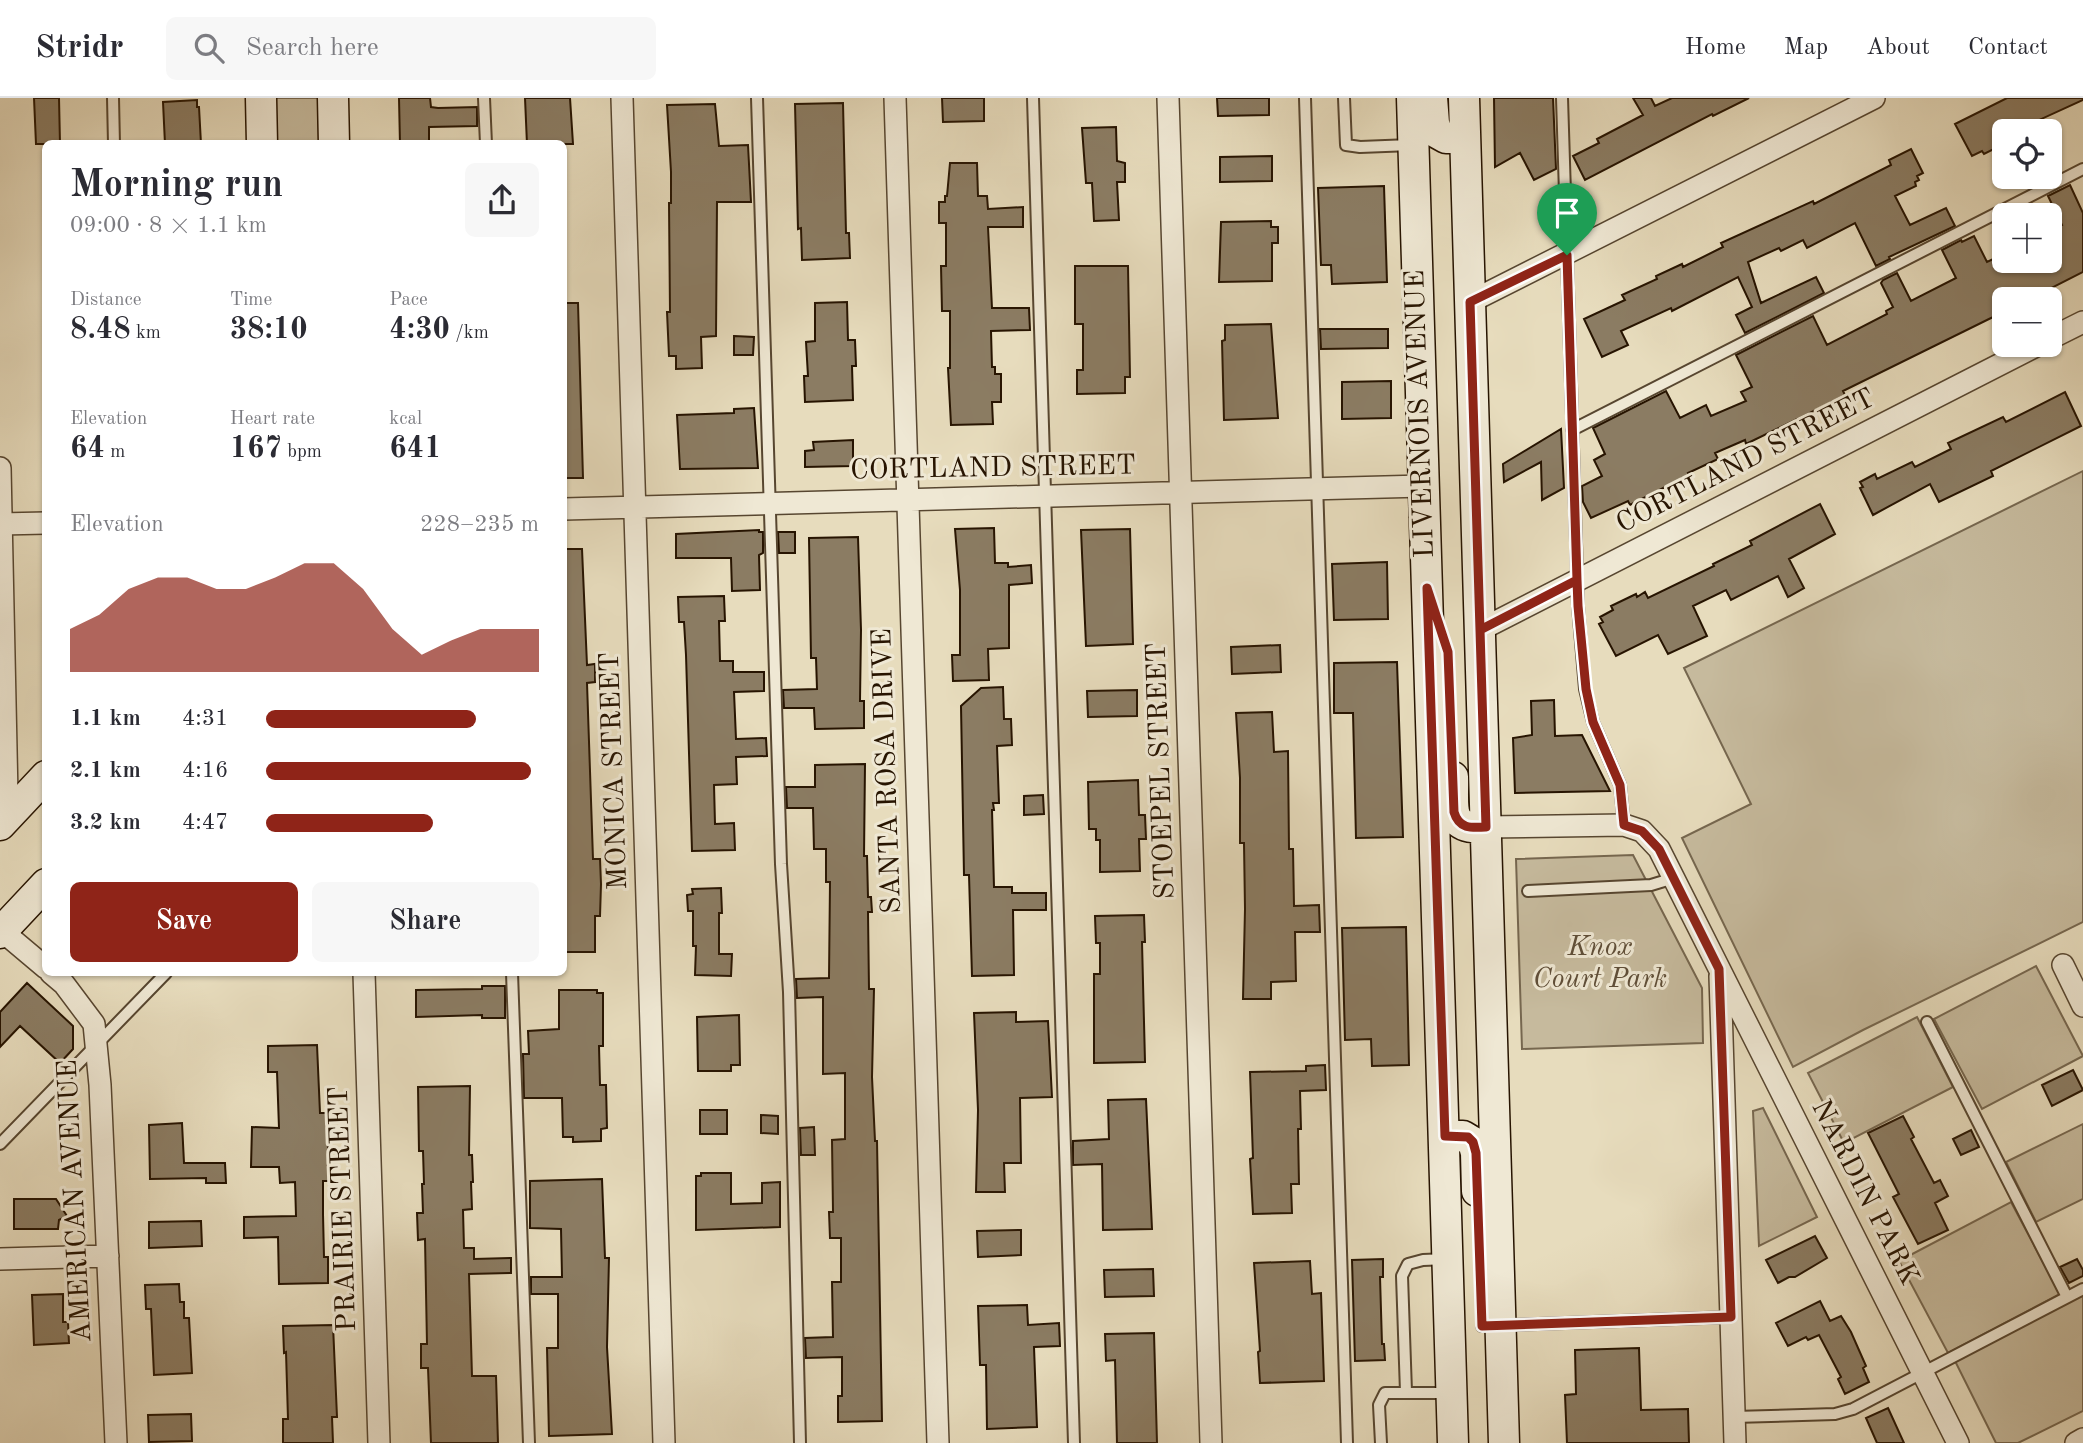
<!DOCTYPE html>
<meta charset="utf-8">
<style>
:root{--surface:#fff;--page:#f7f7f7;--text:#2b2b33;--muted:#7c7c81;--line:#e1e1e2;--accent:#8f2418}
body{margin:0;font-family:"Old Standard TT",serif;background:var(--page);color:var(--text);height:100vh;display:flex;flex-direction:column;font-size:26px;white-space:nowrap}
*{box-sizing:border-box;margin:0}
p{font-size:23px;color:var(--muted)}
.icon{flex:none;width:38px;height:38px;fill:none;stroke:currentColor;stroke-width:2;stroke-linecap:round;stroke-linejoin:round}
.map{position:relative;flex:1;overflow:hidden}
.side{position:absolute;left:42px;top:42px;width:525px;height:836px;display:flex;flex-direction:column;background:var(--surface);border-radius:10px;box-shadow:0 2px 5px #0004}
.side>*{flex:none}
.fabs{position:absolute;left:1992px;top:21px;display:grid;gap:14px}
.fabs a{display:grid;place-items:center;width:70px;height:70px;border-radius:10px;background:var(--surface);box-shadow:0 2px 5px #0004;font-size:35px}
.pin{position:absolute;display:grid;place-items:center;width:60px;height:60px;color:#fff;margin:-72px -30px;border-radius:50% 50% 50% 0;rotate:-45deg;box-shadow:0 0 7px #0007}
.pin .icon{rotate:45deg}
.round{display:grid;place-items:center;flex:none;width:74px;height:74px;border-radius:10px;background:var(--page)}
.summary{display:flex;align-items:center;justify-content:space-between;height:119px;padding:0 28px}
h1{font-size:38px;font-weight:600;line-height:52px}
.figures{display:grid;grid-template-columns:repeat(3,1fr);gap:10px;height:119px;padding:7px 28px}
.figures div{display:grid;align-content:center}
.figures b{font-size:30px;font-weight:600}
.figures small{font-size:19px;font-weight:400}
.figures p{font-size:19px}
.chart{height:196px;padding:14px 28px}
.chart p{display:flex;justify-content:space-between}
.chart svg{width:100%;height:126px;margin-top:7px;fill:var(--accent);opacity:.7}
.action{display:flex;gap:14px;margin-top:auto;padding:14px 28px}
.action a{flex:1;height:80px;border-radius:10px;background:var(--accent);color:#fff;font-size:28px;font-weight:600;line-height:80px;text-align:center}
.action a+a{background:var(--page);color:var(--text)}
ul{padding:0 28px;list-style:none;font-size:23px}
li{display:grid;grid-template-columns:112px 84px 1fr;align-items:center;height:52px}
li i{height:18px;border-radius:9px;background:var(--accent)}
header{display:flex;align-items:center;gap:42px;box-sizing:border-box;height:98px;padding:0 35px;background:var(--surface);border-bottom:2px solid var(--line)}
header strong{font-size:33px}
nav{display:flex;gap:38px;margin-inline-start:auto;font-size:24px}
.search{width:490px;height:63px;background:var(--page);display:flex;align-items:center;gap:18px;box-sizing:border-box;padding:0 24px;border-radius:10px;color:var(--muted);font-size:26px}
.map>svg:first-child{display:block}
.green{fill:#c6ba9d;stroke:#76674f;stroke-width:2}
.building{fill:#8b7c63;stroke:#271401;stroke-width:2}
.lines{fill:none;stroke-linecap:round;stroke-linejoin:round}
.lane-casing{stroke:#574630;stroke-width:14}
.street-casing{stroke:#574630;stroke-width:24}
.secondary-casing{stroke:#271401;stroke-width:33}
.lane{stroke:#efe8d4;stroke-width:10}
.street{stroke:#efe8d4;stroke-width:21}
.secondary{stroke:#efe8d4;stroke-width:30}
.route-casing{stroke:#fff;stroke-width:14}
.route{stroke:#8f2418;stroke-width:9}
.labels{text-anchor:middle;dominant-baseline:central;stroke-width:6;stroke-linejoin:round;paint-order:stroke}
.street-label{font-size:28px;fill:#271401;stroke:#efe8d4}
.park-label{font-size:28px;font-style:italic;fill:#5f4e38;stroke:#efe8d4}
</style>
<header>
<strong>Stridr</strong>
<div class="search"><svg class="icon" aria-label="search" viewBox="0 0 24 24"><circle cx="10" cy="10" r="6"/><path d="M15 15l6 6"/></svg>Search here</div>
<nav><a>Home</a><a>Map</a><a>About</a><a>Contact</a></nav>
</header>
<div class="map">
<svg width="2083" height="1345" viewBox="0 0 2083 1345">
<rect width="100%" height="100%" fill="#e7dcbd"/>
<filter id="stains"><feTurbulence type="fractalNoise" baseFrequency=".00286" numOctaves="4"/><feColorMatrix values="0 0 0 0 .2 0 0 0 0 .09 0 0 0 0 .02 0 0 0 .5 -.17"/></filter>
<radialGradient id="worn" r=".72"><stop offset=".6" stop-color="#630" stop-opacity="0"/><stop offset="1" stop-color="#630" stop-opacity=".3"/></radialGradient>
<path class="green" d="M273,0H318L319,45H274Z
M2083,373V824L1863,932L1793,969L1682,740L1751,706L1684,570Z
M1633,757L1702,890L1703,945L1522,951L1516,761Z
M2036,868L2083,958L1982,1011L1934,921Z
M1917,919L1953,989L1844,1045L1808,975Z
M1763,1010L1817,1119L1759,1148L1753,1013Z
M2083,1026V1101L2036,1124L2006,1064Z
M2011,1104L2060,1196L1948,1255L1899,1163Z
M2083,1195V1313L2018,1345H1996L1953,1259Z"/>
<path class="building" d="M34,0H59L60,46H36Z
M399,0H430L431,9L438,10L477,9V28L429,29V46H400Z
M525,0H570L573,46H527Z
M942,0H984V23L943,24Z
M1217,0H1269V17L1218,18Z
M1494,0H1553L1556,71L1534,82L1520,55L1495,69Z
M1633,0H1651L1655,8L1672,0H1749L1713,18L1712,16L1585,82L1573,58L1599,45L1597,41L1643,17Z
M2007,0H2083V2L2015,33H2004V46L1984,56L1982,53L1972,58L1955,26Z
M197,2V9H199L201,46H165L163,4Z
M843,5L846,135H849L850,160L802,162L801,130L798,131L795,6Z
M715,6L719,48L748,47L751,104H717L716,238L701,239L702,270L676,271V258H669L667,214H670L669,105H671V74L667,7Z
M1116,29L1117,63L1125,65V84H1117L1119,122L1094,123L1092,85H1086L1082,30Z
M1911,51L1923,75L1917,78L1919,82L1915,84L1916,88L1895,98L1910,127L1946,110L1955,128L1889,159L1890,161L1876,168L1855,125L1807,150L1803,142L1781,153L1779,150L1748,164L1761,205L1816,179L1824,195L1745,235L1736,217L1752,209L1738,179L1672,213L1671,210L1621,233L1628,247L1602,259L1584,221L1625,202L1622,197L1657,181L1656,178L1682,166L1683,169L1723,149L1721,145L1813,103L1814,106L1891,67L1889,62Z
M1272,58V83L1220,84V59Z
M950,65H977L978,98H987L988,111L1023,109V129H988L992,210H1029L1030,232L991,233L992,269H995V276H1001V304H992L993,326L951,327L948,270H950V213H942L941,168H946V125H939V104H945V98H947Z
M2070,87L2083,115V174L2030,201H2004V214L1989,221L1843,293L1845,297L1822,309L1746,346L1745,342L1715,355L1718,361L1688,375L1689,377L1630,407L1628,403L1591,420L1583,404L1582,388L1602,378L1594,362L1605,356L1593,330L1666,293L1680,320L1706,307L1711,318L1746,303L1741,294L1752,289L1736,257L1813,218L1827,247L1887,216L1886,213L1893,209L1881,185L1883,182L1897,175L1911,203L1956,180L1942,152L1961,142L1962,144L1974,138L1987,164L2004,156V163H2049V134L2062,127L2048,98Z
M1384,88L1387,184L1332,186L1331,167H1321L1318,90Z
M1271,123V129H1278V145H1272V183L1219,184L1221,124Z
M1075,168H1128L1130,279H1125V295L1077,296V272H1083V226H1075Z
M847,204L848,242H855L856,268H852L853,302L805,304L804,278H808L806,244L815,243V205Z
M564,205H578L583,380H564Z
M1271,226L1278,320L1224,322L1222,243L1225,242V227Z
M1320,231H1388V250L1321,251Z
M734,238L754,239L753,257H734Z
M1391,283V320L1342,321V284Z
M2065,294L2081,328L1991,373L1993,378L1939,404L1930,386L1873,417L1860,390L1863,389L1860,384L1875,376L1877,381L1912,364L1915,369L1951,351L1948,345L2003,319L2006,324Z
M754,310L758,370L680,371L677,317L734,315V311Z
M1561,331L1564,390L1542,402L1541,364L1504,384L1503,366Z
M853,342V368L805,369V353L814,352L813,344Z
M1820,406L1835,436L1789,461L1804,490L1788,499L1778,478L1731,502L1726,492L1693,508L1707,538L1668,556L1658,537L1616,558L1599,526L1603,524L1600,519L1613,512L1611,508L1636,496L1637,499L1645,494L1648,500L1714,468L1713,466L1752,447L1750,443Z
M994,430L995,465H1008V469L1031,467L1032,485L1009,487V550L988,551L989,582L953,583L952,557H960V492L955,431Z
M1130,431L1133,546L1086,548L1081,432Z
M759,432V434H763V455L759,457L760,492L732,493L731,460H676V436Z
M778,434H795V455H779Z
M858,439L861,532L860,603H864V630L815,631L814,610H784L783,592L817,591L816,560H811L809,440Z
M564,451H582L587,567L595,566V584L587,585L593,761H600L601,786L600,818H595V854H564Z
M1387,464L1388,521L1334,522L1332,466Z
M724,498L725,523H719L720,563H733V574H764V593L734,594L736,641L766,640L767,658L736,659L737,686L714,687L715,726L734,725L735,752L692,753L686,557L684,524H679L678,499Z
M1280,547L1281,574L1232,576L1231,549Z
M1397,564L1403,739L1356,740L1353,615H1334V565Z
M1003,589L1004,621H1011L1012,647L997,648L999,705H993L994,712H992L994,789H1012V795H1046V812H1013L1014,877L972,878L969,777H964L961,608L981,590Z
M1137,592V618L1088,619L1087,593Z
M1554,602L1555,638L1582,637L1610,693L1515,695L1513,640L1532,637L1531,603Z
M1272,614L1274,654L1288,653L1289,751H1293L1294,808L1319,807L1320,834H1295L1296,883L1271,884V901H1243L1245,811L1244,745H1240V680L1236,615Z
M865,666L864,758H867L868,799H871L872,814H868L869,891H874L872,979L875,1043H877L882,1323L838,1324V1298H842V1259L806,1260L805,1240L833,1239L832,1184H841V1140H830L829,1114H833L832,1042L845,1041V975L823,976V899L797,900L796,881L829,880L830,784H826V751H814L813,710H787L786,689H815V667Z
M1138,682L1139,717H1145L1146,741H1139L1140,773L1100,774V742H1096V731H1089L1088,684Z
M1043,697L1044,716L1024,717V698Z
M721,790L722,815H719V856H732L731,878L695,877L696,848H693V813H688L687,797L693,796L692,791Z
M1144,817L1145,844H1142L1145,964L1094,965V876H1100V845H1096L1095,818Z
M1406,829L1409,967L1372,968L1371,941L1345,942L1342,830Z
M27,885L73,928V951L60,965L20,928L0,949V914Z
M482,888H505V920H482V917L416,919V892L482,891Z
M559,892H597V895H603V948H599L600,987H606L607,1030L601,1031V1043L573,1044V1039H563L562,1000H524L523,956H529L528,933L559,931Z
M1016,914V924L1048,923L1052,999L1020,1000L1021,1065H1004L1005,1094H976L978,1012L974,915Z
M739,917L740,967H731V973H698L697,919Z
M317,947L320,1015H327L329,1083H323V1116L324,1159H328V1185L279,1186L278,1139L244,1140V1119L296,1118L295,1084L280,1085L279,1069H251L252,1029L279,1030L277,974H268V948Z
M1325,967L1326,992L1300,993L1301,1031H1298L1299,1086H1291L1292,1115L1253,1116L1250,1061L1253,1060L1250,974L1306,973V968Z
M2073,972L2083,992L2052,1008L2042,987Z
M470,988L469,1057H472L473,1084H471L472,1111L463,1112L464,1150H474V1161L511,1160V1175L469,1176L472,1278H496L498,1345H431L428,1270H421V1246H427L425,1141L418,1142L417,1115H423L422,1086H424L423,1053H419L418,989Z
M1146,1001L1152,1131L1103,1132L1102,1066L1073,1067V1043L1109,1041L1108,1002Z
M700,1012H727V1036H700Z
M761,1017L778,1018V1036L761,1035Z
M1903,1018L1914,1039L1911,1041L1934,1085L1940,1082L1948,1098L1935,1105L1948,1132L1918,1146L1893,1099L1899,1096L1868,1035Z
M182,1025L184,1065H225L226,1085H206V1080L150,1081L149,1027Z
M814,1029L815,1057H801L800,1030Z
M1971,1032L1979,1049L1961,1057L1953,1041Z
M701,1075H731V1106L762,1105V1085L780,1084V1129L696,1132V1078H701Z
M602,1081L605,1160H609L607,1249L612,1336L549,1338L547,1250H558V1196H531V1179H562L561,1131L530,1130V1083Z
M14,1101H56L67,1118L59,1122L58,1131H14Z
M201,1123L202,1148L149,1150V1124Z
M1021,1132V1157L978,1159L977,1133Z
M1815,1138L1827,1160L1795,1179H1789L1778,1185L1766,1162Z
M1383,1161V1179H1380L1382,1246H1384L1385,1262L1355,1263L1352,1162Z
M2077,1161L2083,1172V1178L2069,1185L2060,1169Z
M1310,1163L1312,1196L1321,1195L1324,1283L1260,1285L1258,1254L1260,1253L1254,1165Z
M1153,1171L1154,1198L1105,1199L1104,1172Z
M179,1186L180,1204H184V1220H189L192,1275L154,1277L151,1211H146L145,1187Z
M63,1196V1224H68L69,1245L34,1247L32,1197Z
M1820,1203L1830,1223L1841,1218L1851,1234L1866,1268L1863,1270L1869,1284L1845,1296L1838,1281L1841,1279L1819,1237L1808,1242L1806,1239L1788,1248L1776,1225Z
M1027,1207L1028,1227L1059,1225L1060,1248L1034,1249L1037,1329L987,1331L986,1267H980L978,1208Z
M333,1227L337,1319H332L333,1345H283V1321H288L286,1254L284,1255L283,1228Z
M1154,1235L1157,1345H1117L1115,1262L1106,1263L1105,1236Z
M1639,1250L1641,1312L1688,1311L1689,1345H1567L1565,1297L1576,1296L1575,1252Z
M1888,1310L1904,1345H1877L1866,1320Z
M191,1316L192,1343L149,1344L148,1317Z"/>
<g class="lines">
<g class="lane-casing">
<path id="lane" d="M113,0L114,46
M484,0L486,46
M757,0L781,766L789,894L800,1345
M1033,0L1074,1345
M1305,0L1347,1345
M1344,0L1346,47L1360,49L1411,47
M1562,0L1578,508L1585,591L1593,624L1620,687L1624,727
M1572,332L2083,71
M1528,793L1651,787L1674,780
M512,875L529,1345
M1927,924L2067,1199
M0,1046L166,875
M1482,1228L1731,1219
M1406,1294L1402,1178L1408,1166L1423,1162L1447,1161
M1734,1319L1835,1316L1853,1311L2083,1191
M1381,1345L1379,1307L1385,1295H1449"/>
</g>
<g class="street-casing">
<path id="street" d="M622,0L664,1345
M895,0L938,1345
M1168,0L1211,1345
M1470,204L1874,0
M2049,241L2083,224
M0,370L7,698L0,713
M564,411L1423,388
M0,426L46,425
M1480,532L2038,247
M1486,729L1624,727L1642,733L1659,751L1958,1345
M0,829L2,833L46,870
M2063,867L2083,908
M51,875L64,886L94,926L100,987L116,1345
M364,875L379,1345
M1720,878L1735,1345
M0,1161L108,1158
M2076,1345L2083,1341"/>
</g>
<g class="secondary-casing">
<path id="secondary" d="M261,0L262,46
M333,0L334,46
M1412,0L1453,1345
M1432,0L1434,25L1437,35L1446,40L1465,39
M1464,0L1504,1345
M1453,679C1454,710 1446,733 1486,729
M0,727L46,678
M0,835L46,786
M1445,1038H1463L1473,1044L1476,1055L1477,1093"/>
</g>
<use href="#lane" class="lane"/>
<use href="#street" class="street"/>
<use href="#secondary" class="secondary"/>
</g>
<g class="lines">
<g class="route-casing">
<path id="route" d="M1567,157L1577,482L1480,532L1486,729C1471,730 1459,731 1454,714L1448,554L1427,490L1445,1038L1468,1039L1473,1044L1476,1055L1482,1228L1731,1219L1719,871L1659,751L1642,733L1624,727L1620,687L1593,624L1586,591L1578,508L1577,482L1480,532L1470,204L1567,157"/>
</g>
<use href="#route" class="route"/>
</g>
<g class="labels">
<g class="street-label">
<text transform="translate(1421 316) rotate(-92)">LIVERNOIS AVENUE</text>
<text transform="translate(1746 364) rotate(-27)">CORTLAND STREET</text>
<text transform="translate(993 371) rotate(-1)">CORTLAND STREET</text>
<text transform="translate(615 673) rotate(-92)">MONICA STREET</text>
<text transform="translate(888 673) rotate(-92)">SANTA ROSA DRIVE</text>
<text transform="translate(1162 673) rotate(-92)">STOEPEL STREET</text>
<text transform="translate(1864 1095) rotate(63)">NARDIN PARK</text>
<text transform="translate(76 1103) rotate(-93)">AMERICAN AVENUE</text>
<text transform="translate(344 1111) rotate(-92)">PRAIRIE STREET</text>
</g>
<g class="park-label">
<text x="1600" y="850">Knox<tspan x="1600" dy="32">Court Park</tspan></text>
</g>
</g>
<rect width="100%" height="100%" filter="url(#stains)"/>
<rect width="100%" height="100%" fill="url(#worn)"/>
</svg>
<div class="fabs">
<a><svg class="icon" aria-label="locate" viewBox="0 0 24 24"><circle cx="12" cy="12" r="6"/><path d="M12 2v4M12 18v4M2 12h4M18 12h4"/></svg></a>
<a>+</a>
<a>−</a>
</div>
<div class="pin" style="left:1567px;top:157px;background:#1e9e55"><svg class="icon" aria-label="arrive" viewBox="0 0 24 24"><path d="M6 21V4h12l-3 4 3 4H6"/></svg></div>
<section class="side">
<div class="summary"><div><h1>Morning run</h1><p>09:00 · 8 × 1.1 km</p></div><a class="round"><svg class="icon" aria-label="share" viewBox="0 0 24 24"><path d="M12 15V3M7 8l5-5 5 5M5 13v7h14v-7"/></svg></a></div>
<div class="figures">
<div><p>Distance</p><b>8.48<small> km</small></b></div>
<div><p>Time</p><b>38:10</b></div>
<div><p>Pace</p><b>4:30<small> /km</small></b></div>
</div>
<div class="figures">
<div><p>Elevation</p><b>64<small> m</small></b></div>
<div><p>Heart rate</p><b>167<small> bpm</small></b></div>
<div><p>kcal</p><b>641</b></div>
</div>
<div class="chart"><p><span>Elevation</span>228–235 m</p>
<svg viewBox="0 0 160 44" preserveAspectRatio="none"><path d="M0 44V29L10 24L20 15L30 11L40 11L50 15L60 15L70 11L80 6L90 6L100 15L110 29L120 38L130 33L140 29L150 29L160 29V44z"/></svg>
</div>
<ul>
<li><b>1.1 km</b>4:31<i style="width:77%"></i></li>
<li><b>2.1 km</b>4:16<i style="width:97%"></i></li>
<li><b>3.2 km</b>4:47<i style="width:61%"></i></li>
</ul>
<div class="action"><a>Save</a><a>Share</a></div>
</section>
</div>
